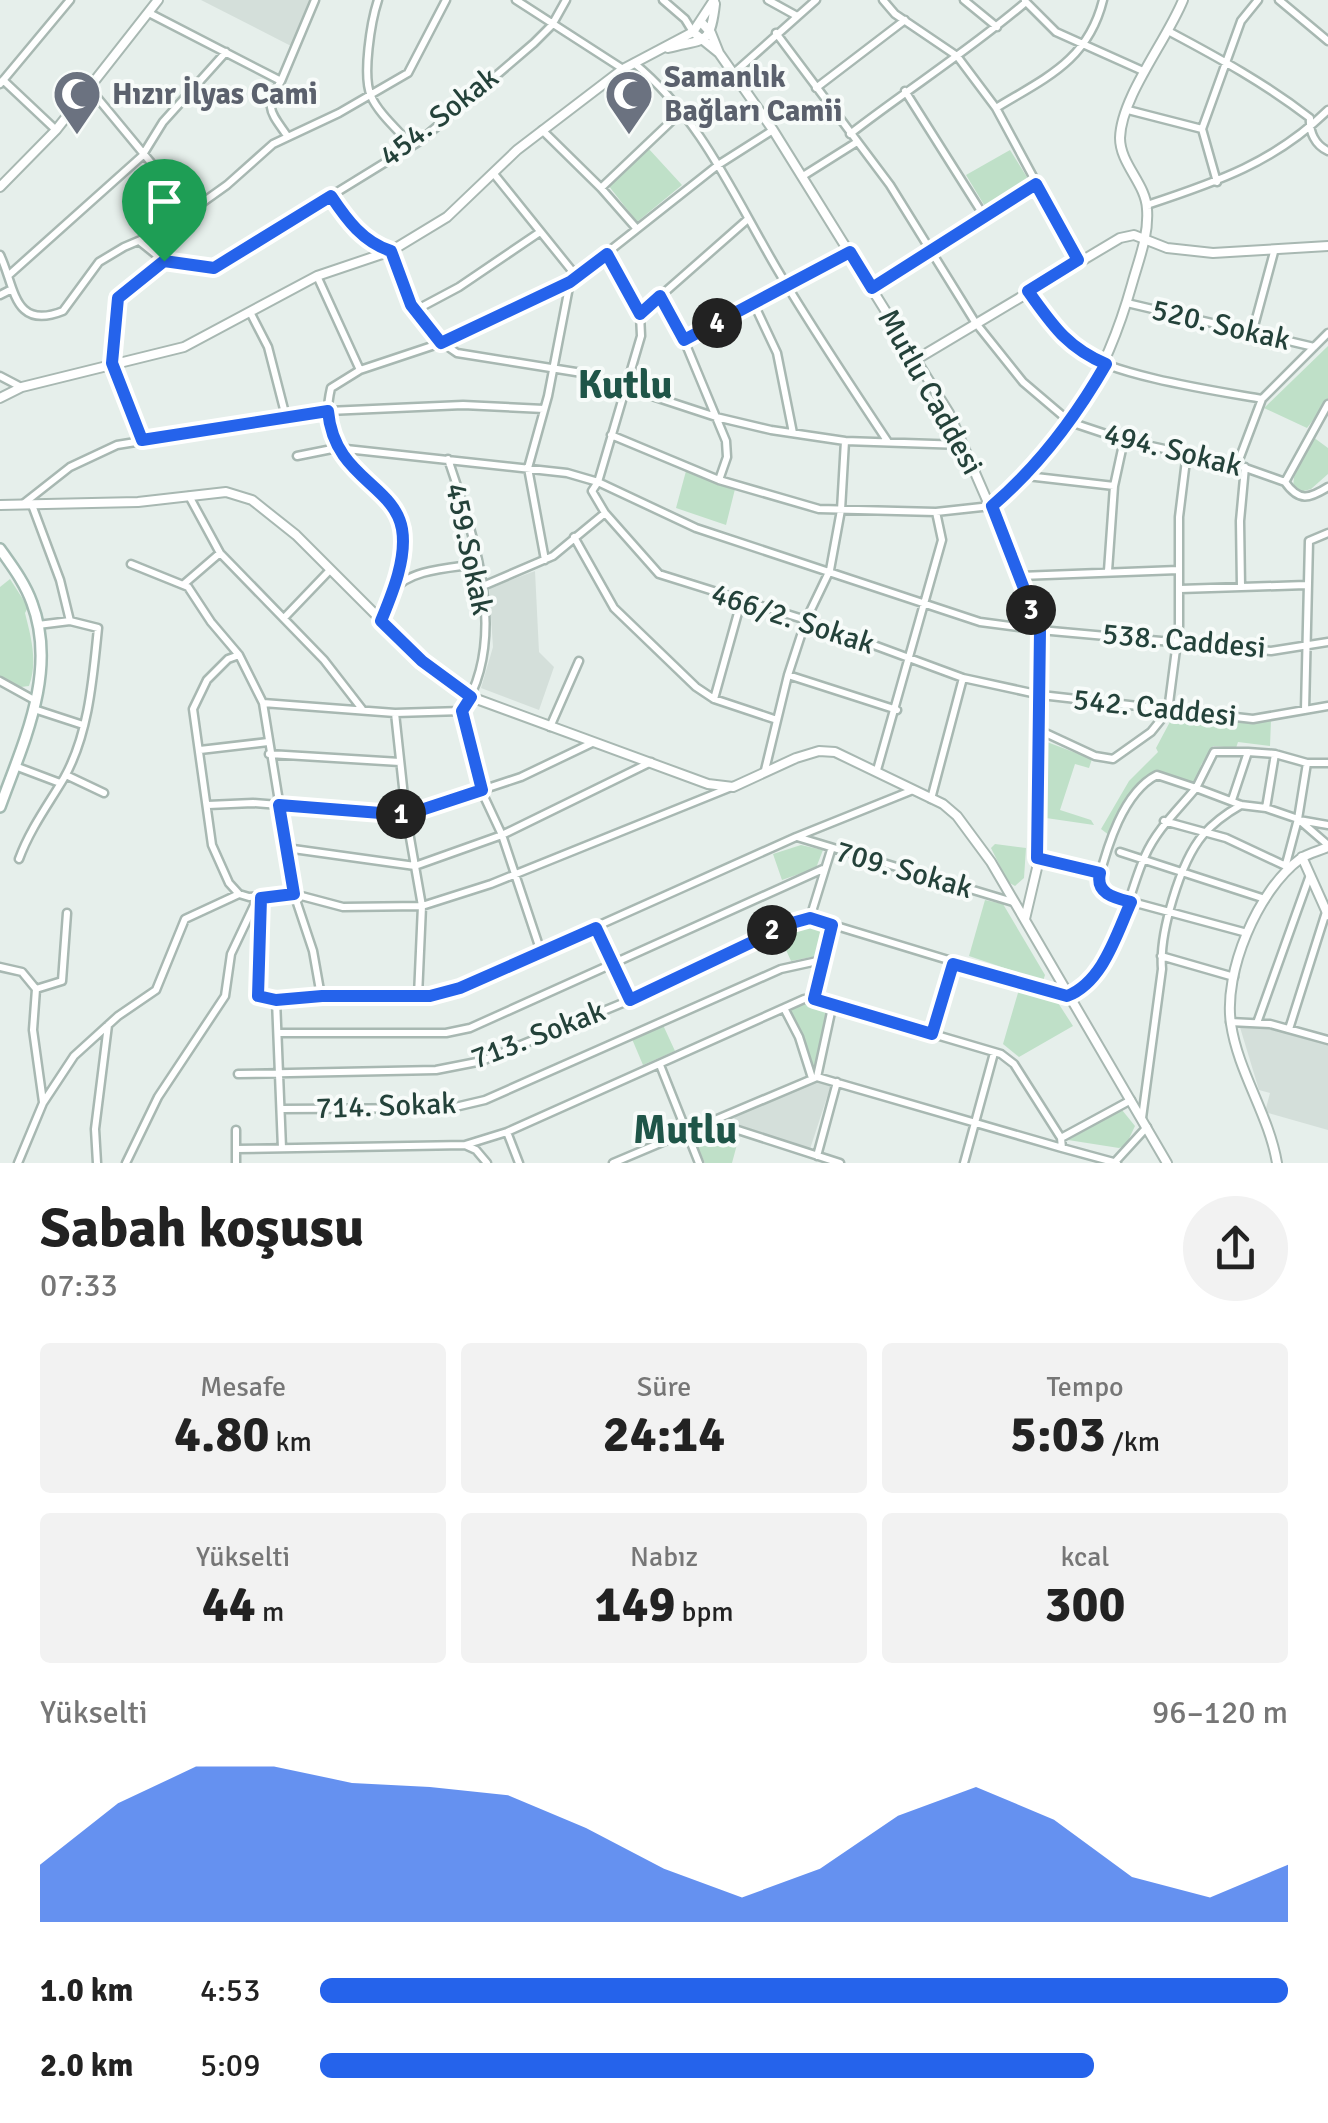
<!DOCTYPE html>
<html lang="tr">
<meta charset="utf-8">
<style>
:root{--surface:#fff;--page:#f2f2f2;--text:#222;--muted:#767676;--accent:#2563eb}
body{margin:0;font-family:Signika,sans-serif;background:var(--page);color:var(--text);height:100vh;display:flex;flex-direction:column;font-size:38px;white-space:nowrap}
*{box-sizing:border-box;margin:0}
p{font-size:32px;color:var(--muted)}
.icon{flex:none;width:55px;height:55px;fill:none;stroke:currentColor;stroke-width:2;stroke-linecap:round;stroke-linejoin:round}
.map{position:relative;height:1163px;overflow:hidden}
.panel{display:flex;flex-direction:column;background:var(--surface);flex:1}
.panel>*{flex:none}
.pin{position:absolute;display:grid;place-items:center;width:85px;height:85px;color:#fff;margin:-102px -42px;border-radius:50% 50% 50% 0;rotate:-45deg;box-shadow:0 0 10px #0007}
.pin .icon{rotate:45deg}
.km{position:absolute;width:50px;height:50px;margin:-25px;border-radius:50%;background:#222;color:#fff;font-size:28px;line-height:50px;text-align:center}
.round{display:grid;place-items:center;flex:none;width:105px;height:105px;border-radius:52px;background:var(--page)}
.overview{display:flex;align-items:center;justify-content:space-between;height:170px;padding:0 40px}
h1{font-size:55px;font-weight:800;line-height:75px}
.figures{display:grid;grid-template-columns:repeat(3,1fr);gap:15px;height:170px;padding:10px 40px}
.figures div{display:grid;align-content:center;border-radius:10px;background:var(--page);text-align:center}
.figures b{font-size:50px;font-weight:800}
.figures small{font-size:28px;font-weight:400}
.figures p{font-size:28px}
.chart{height:280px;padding:20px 40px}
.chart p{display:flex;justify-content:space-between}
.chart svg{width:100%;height:180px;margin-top:10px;fill:var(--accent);opacity:.7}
ul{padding:0 40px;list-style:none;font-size:32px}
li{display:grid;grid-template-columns:160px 120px 1fr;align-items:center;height:75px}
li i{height:25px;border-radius:12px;background:var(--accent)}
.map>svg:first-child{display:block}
.built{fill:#d4dfda}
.green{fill:#bfe0c8}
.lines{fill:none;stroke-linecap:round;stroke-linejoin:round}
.minor-casing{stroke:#a8b8b2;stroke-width:11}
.tertiary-casing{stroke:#a8b8b2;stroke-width:12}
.secondary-casing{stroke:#a4bbb3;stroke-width:14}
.minor{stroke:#fff;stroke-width:6}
.tertiary{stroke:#fff;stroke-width:8}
.secondary{stroke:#fff;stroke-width:9}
.route-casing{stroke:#fff;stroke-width:20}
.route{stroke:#2563eb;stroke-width:12}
.labels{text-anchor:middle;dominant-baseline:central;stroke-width:8;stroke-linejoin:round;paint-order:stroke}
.worship-label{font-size:30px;font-weight:bold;fill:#5b616d;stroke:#f7fbf9;text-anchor:start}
.street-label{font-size:30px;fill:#24423a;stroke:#f7fbf9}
.district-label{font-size:40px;font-weight:bold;fill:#1f5548;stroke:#f7fbf9}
</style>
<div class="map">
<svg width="1328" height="1163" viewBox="0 0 1328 1163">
<rect width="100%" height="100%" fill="#e6efeb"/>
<path class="built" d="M201,0H310L291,46Z
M535,571L539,652L554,667L539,710L481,688L493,647L489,588Z
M1239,1024L1270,1027L1328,1044V1130L1265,1112L1270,1093L1259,1090Z
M824,1082L831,1085L810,1149L733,1123L736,1114L810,1083Z"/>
<path class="green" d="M648,148L682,185L637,222L608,185Z
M1010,150L1030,182L986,208L966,175Z
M1328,346V401L1307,428L1264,408Z
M1313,437L1328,448V474L1311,489L1300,492L1293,487L1294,477Z
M686,471L735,489L726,525L676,508Z
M10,579L28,607L25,613C31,637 38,662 29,686L21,687L0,676V587Z
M1182,716L1235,722L1271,720L1270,746L1238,742L1236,748L1213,746L1201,765L1197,780L1192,784C1182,780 1170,772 1160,772C1134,773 1120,815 1109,835L1101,829L1129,781L1158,752L1156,748L1172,718Z
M1047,742L1092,759L1089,768L1075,764L1060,810L1091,820L1094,825L1046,818Z
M995,844L1026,848L1024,878L1015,886L1008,882L991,848Z
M801,845L823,850L816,868L782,880L773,854Z
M985,900L1003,904L1045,975L1043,981L969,956Z
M815,925L824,929L817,956L791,961L778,932Z
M1020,986L1053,995L1073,1026L1019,1057L1003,1044Z
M805,1003L829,1006L815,1069L811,1070L790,1009Z
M663,1025L675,1051L643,1065L632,1039Z
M1122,1110L1135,1126L1126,1145L1119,1148L1068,1140Z
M707,1128L739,1137L732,1163H705L692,1135Z"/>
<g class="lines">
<g class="minor-casing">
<path id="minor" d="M378,0C371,21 362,76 371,96C378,113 399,131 412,146
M516,0L623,69
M663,0L685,19L693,32
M768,0L797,16
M883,0L895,14L957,56L996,108L1078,260
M964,0L997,27
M1279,0L1328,41
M1025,1L1056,32L1143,71
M149,13L281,81L315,0
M1170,32C1219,58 1266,84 1310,118C1309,132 1315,145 1328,151
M776,33L890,185L975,322L1023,382L1070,422L1124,440L1237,465L1285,482
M634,63C701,118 734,196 777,269C812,328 850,385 888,442
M734,73L816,0
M3,80L56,130
M281,81C263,108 271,112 288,137
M0,84L70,0
M816,88L905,20
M90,89L191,211
M905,91L984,216
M996,108C1045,78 1088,61 1103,0
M1128,110L1202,129
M542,130L601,188L637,229
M850,134C908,89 970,50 1026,2
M494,174L577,277
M803,176L857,142
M1217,182L1202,129L1241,21L1258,0
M601,188L682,111
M331,196C347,220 363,242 391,251C407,292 417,329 457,353L582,373L716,417L771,430L845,441
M1147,205C1217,182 1275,162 1328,110
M139,241L164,261L214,268L420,141L534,43L552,25L566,0
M607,254L640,314L641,336L598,482L592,491L605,513L659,574L806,620L963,678L1041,695L1253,719L1328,706
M0,255C15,286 13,331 63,311L99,262L124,247L164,230L227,185L273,144L339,113L408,73L446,0
M9,275L142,156L163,122L226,52
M317,276L360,370
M871,288L1036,185
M1028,292C1044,313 1058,336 1079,351C1114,376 1217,391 1262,399
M0,295L12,289
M659,297L684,340L726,441L727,457L719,480
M753,302L777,353L793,433
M1127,303L1314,347
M414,311L459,287L540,232
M250,312L268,347L286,417
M640,314L748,219
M1253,330L1274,252
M684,340L849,252
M0,376L21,387
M611,435L719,480L819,509L936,512L991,506
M143,440L112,363L113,314L118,298L164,261
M297,456L337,448L567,473L598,482L696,528L980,622L1040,630L1271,651L1328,642
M448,459C474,536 510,637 462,711L481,790L502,835L541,952
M1237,465L1262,399L1328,333
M1027,476L1114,486
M1285,482L1328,404
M1285,482C1299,502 1309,499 1328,487
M189,496L220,553L324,660L362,709
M23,504L70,467L117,445L328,411L463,405L544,409
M32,505L60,580L70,621
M574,537L614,608L696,687L714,699L777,720
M545,560L528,468L548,396L570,282
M131,564L188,587L211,622L239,655L263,703L294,894L313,951L321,996
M1108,571L1114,486L1124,440
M1020,576L1178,570
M184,584L220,553
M483,586L553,556L605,513
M1241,587L1240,521L1245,467
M1180,589L1306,585
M394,590C398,571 406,546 402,527C391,473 311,474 331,388L360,370L441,343L570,282L718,165L773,130
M284,618L330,570
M381,621C385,612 387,599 393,591C409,569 451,568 476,564
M239,655L228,659L207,680L193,709L212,845L229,883L239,894L249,897L294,894L343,907L422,906L491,884L729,788
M788,675L897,710
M0,681L36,701
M714,699L741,602
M263,703L395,713L462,711
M34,709L83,725
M1305,710L1309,541L1328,533
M395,713L406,815L422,906L418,996
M550,727L579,661
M1039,730L1095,756L1113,759L1151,732L1168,711L1179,626V517L1187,452
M200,750L268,742
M269,754L400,762
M15,766L60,783
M765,770L788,675L806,620L830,570L841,510L845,441L963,445
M877,770L942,540L936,512
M66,775L104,793
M931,799L963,678
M1232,800L1248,752L1275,754
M208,805L253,803L406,815L521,777L592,743
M1266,808L1275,754L1307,763H1328
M1299,820L1328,825
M1164,821L1226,838L1290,868
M797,837L1013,902
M286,848L415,866L502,835L651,762
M1120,852L1265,899
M1037,858L1100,873
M19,859C30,829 48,805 64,778C89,734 93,677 98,628L70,621L38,625
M1286,864L1298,819L1307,763
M261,898L258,996L276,1000
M810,918L831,850
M596,928L630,1000
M1247,933L1110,896L1101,889L1098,882C1107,847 1123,792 1157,775L1196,788L1214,752H1248
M1161,956L1234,977
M0,967L22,972L36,989L33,1030L43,1102
M36,989L62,981L67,913
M814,999L832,925
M784,1008L799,1037L812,1078
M1230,1022L1270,1024L1328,1040
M1257,1023L1310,875
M1289,1029L1327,909
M278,1033H446L470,1028L823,869
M932,1034L953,963
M660,1065L699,1163
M238,1074L436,1070L482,1061L630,1000L769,931L810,918L1067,996C1117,977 1125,899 1145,856C1157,829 1177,811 1196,788L1241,805L1266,808L1298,819L1328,845
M817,1077L833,1003
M281,1109L451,1108L485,1100L781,969L822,960
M1142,1118L1162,969C1159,934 1180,862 1203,835C1214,822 1227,813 1241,805
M710,1121L840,1163
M507,1132L519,1163
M1061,1138L1131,1100
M465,1145L507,1132L804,999H814L1001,1054L1014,1064L1061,1138L1062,1148L1117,1163
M282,1148L276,1000C337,995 401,1004 459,988L796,837L913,790
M236,1149L465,1145L476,1150L487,1163
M817,1156L837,1082
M1115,1162L1147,1127
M18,1163L43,1103L74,1056L118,1016L156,990L185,919L239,894
M97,1163L95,1129L108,1025
M126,1163L158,1097L225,996L231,954L257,899
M236,1163V1130
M613,1163L817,1077L1062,1148
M964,1163L994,1053"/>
</g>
<g class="tertiary-casing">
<path id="tertiary" d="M701,22L711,33L719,53
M693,32L719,53L773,130L949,413L1020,576L1040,630L1041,695L1037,868L1025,919
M668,48C705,38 710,47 715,4
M0,187L56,130L158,0
M917,359L1120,238L1134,235L1167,248L1213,253L1328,246
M0,398L22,387L184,347L317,276L391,251L447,217L517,150L623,69L693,32L714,0
M0,505L138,502L226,492L252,500L296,535L422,661L471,697L708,784L733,787L796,758L819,751L835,752L943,804L957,816L991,862L1167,1163
M992,506C1066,443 1106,377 1132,284C1139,259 1149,235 1147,209C1146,184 1120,164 1120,138C1121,97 1167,40 1183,0
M1302,857L1328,915
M1277,1163C1269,1115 1238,1072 1231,1024C1223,972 1258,890 1300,859C1308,853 1319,851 1328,847"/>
</g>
<g class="secondary-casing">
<path id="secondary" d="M0,549C12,566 25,583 32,603C58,672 23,743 0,807"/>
</g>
<use href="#minor" class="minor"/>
<use href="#tertiary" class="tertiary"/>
<use href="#secondary" class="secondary"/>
</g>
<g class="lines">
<g class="route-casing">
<path id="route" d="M1036,184L1078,260L1028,291C1052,324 1066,347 1106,364C1075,418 1040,465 992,506L1040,630L1037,858L1100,873C1095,894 1115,898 1131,902C1116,935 1103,982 1067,996L953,964L932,1034L814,999L832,925L810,918L792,923L630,1000L596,928L460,988L430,996H322L276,1000L258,996L261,898L294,894L279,805L406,815L482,790L462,711L471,697L422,661L381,621C392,594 407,559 402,529C394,484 334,478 328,411L142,440L112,363L118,298L164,261L214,268L331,196C347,220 363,242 391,251L411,305L441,343L570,282L607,254L640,314L660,296L684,340L850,252L872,288Z"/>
</g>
<use href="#route" class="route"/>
</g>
<defs>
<g id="mosque-pin" transform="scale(2.5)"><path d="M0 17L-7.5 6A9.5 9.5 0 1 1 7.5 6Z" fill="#6b7280" stroke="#f7fbf9"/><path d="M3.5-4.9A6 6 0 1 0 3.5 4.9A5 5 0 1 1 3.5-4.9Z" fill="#fff"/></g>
</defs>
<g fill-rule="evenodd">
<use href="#mosque-pin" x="77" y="94"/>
<use href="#mosque-pin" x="629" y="94"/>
</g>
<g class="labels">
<g class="worship-label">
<text x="664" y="77">Samanlık<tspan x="664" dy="34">Bağları Camii</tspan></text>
<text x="112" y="94">Hızır İlyas Cami</text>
</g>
<g class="street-label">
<text transform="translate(439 117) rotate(-38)">454. Sokak</text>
<text transform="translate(1221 325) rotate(13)">520. Sokak</text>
<text transform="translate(930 392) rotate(61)">Mutlu Caddesi</text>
<text transform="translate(1173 450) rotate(14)">494. Sokak</text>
<text transform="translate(469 549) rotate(78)">459.Sokak</text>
<text transform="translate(793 619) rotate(18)">466/2. Sokak</text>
<text transform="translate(1184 641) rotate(5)">538. Caddesi</text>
<text transform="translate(1155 708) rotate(6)">542. Caddesi</text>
<text transform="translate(904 870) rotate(16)">709. Sokak</text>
<text transform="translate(538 1035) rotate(-21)">713. Sokak</text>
<text transform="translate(386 1106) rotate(-2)">714. Sokak</text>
</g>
<g class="district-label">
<text x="625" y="385">Kutlu</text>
<text x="685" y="1130">Mutlu</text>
</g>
</g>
</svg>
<div class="pin" style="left:164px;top:261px;background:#1e9e55"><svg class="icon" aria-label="arrive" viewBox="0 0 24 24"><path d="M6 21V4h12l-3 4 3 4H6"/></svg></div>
<b class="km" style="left:401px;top:814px">1</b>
<b class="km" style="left:772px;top:930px">2</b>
<b class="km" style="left:1031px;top:610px">3</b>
<b class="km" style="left:717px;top:323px">4</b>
</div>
<section class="panel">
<div class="overview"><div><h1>Sabah koşusu</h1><p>07:33</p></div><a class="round"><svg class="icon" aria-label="share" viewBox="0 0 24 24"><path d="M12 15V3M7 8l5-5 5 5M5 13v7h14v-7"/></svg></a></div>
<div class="figures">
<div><p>Mesafe</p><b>4.80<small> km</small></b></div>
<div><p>Süre</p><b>24:14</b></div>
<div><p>Tempo</p><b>5:03<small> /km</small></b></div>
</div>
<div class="figures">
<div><p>Yükselti</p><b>44<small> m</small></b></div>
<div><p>Nabız</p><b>149<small> bpm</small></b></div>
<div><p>kcal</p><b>300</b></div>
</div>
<div class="chart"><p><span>Yükselti</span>96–120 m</p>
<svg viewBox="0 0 160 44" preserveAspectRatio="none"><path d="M0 44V30L10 15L20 6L30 6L40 10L50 11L60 13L70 21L80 31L90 38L100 31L110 18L120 11L130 19L140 33L150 38L160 30V44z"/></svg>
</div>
<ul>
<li><b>1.0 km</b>4:53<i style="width:100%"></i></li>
<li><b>2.0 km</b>5:09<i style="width:80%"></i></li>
</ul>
</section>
